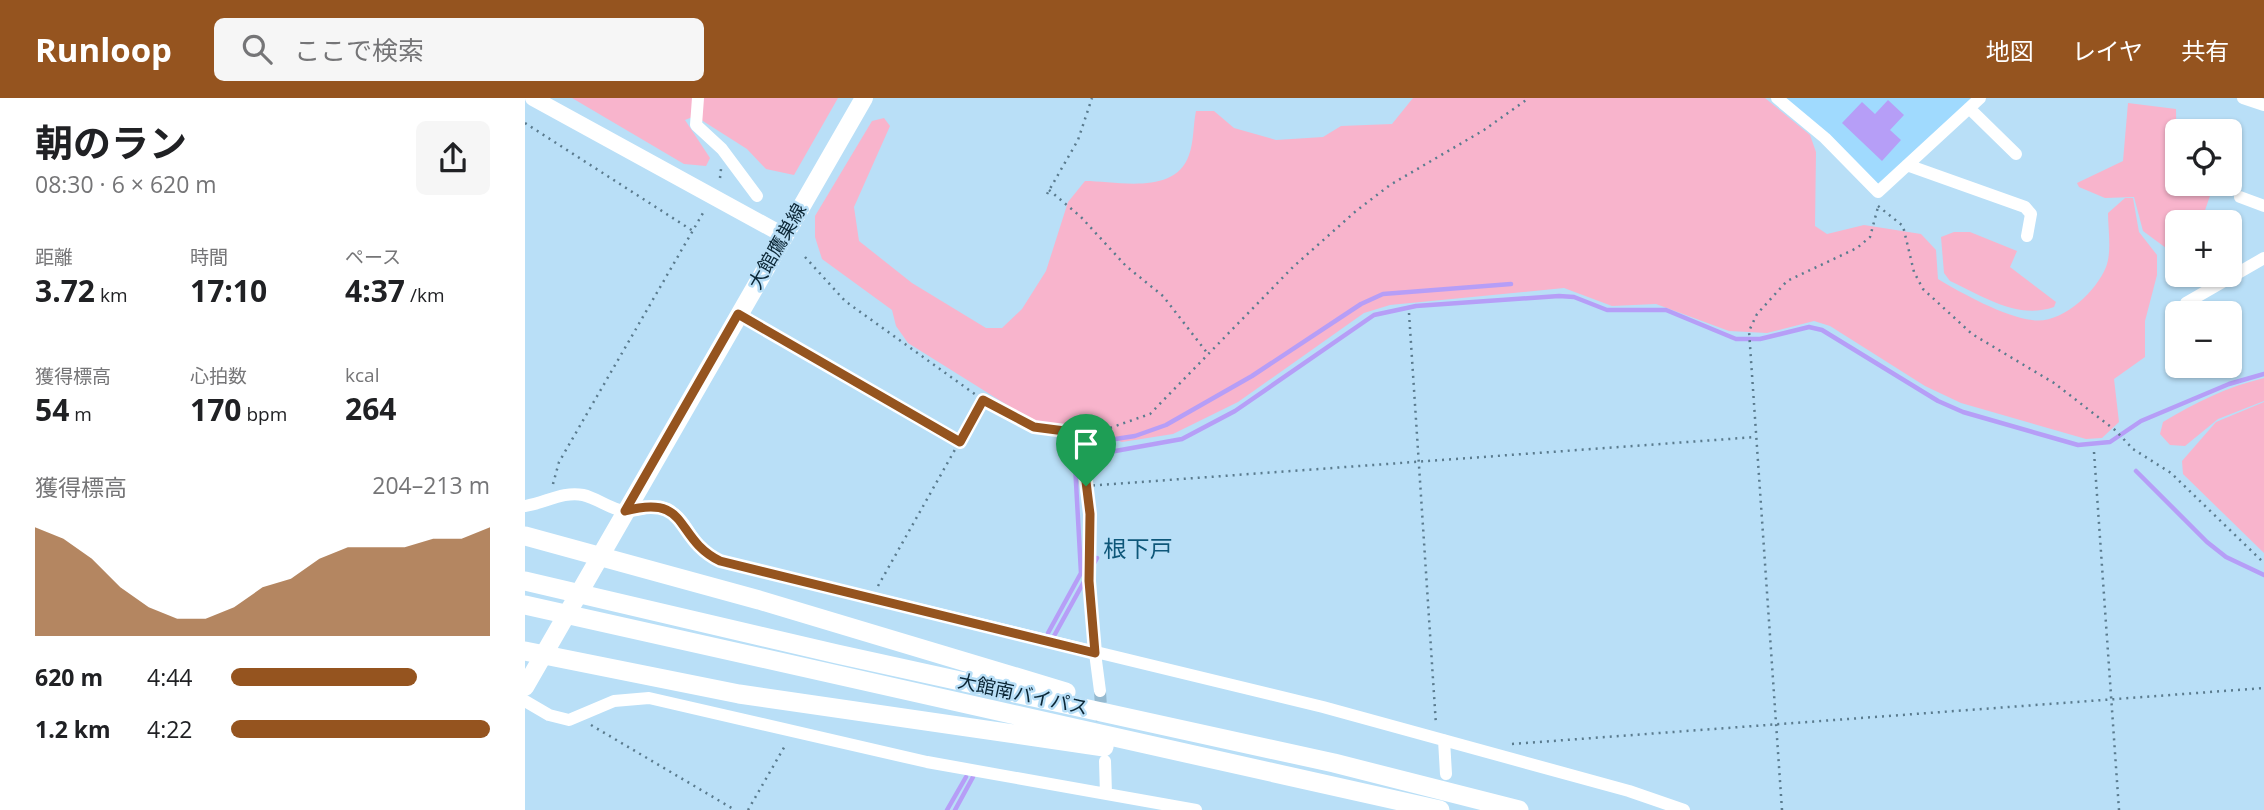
<!DOCTYPE html>
<html lang="ja">
<meta charset="utf-8">
<style>
:root{--surface:#fff;--page:#f6f6f6;--text:#202124;--muted:#757577;--accent:#95541f}
body{margin:0;font-family:"Open Sans","Noto Sans JP",sans-serif;background:var(--page);color:var(--text);height:100vh;display:flex;flex-direction:column;font-size:26px;white-space:nowrap}
*{box-sizing:border-box;margin:0}
p{font-size:23px;color:var(--muted)}
.icon{flex:none;width:38px;height:38px;fill:none;stroke:currentColor;stroke-width:2;stroke-linecap:round;stroke-linejoin:round}
.map{position:relative;flex:1;overflow:hidden}
.panel{display:flex;flex-direction:column;background:var(--surface);width:525px}
.panel>*{flex:none}
.controls{position:absolute;left:1640px;top:21px;display:grid;gap:14px}
.controls a{display:grid;place-items:center;width:77px;height:77px;border-radius:10px;background:var(--surface);box-shadow:0 2px 5px #0004;font-size:35px}
.pin{position:absolute;display:grid;place-items:center;width:60px;height:60px;color:#fff;margin:-72px -30px;border-radius:50% 50% 50% 0;rotate:-45deg;box-shadow:0 0 7px #0007}
.pin .icon{rotate:45deg}
.round{display:grid;place-items:center;flex:none;width:74px;height:74px;border-radius:10px;background:var(--page)}
.head{display:flex;align-items:center;justify-content:space-between;height:119px;padding:0 35px}
h1{font-size:38px;font-weight:700;line-height:52px}
.metrics{display:grid;grid-template-columns:repeat(3,1fr);gap:10px;height:119px;padding:7px 35px}
.metrics div{display:grid;align-content:center}
.metrics b{font-size:30px;font-weight:700}
.metrics small{font-size:19px;font-weight:400}
.metrics p{font-size:19px}
.chart{height:196px;padding:14px 35px}
.chart p{display:flex;justify-content:space-between}
.chart svg{width:100%;height:126px;margin-top:7px;fill:var(--accent);opacity:.7}
ul{padding:0 35px;list-style:none;font-size:23px}
li{display:grid;grid-template-columns:112px 84px 1fr;align-items:center;height:52px}
li i{height:18px;border-radius:9px;background:var(--accent)}
header{display:flex;align-items:center;gap:42px;box-sizing:border-box;height:98px;padding:0 35px;background:var(--accent);color:#fff}
header strong{font-size:33px}
nav{display:flex;gap:38px;margin-inline-start:auto;font-size:24px}
.search{width:490px;height:63px;background:var(--page);display:flex;align-items:center;gap:18px;box-sizing:border-box;padding:0 24px;border-radius:10px;color:var(--muted);font-size:26px}
main{display:flex;flex:1;min-height:0}
.map>svg:first-child{display:block}
.built{fill:#a0dafe}
.green{fill:#f8b4cc}
.water{fill:#b69ef7}
.lines{fill:none;stroke-linecap:round;stroke-linejoin:round}
.stream{stroke:#b69ef7;stroke-width:4.5}
.minor-tunnel{stroke:#96bad0;stroke-width:12;stroke-dasharray:12 6;stroke-linecap:butt}
.path{stroke:#5a7b8e;stroke-width:2.5;stroke-dasharray:2 5;stroke-linecap:butt}
.minor{stroke:#fff;stroke-width:12}
.tertiary{stroke:#fff;stroke-width:16}
.secondary{stroke:#fff;stroke-width:18}
.trunk{stroke:#fff;stroke-width:19}
.route-casing{stroke:#fff;stroke-width:14}
.route{stroke:#95541f;stroke-width:9}
.labels{text-anchor:middle;dominant-baseline:central;stroke-width:5;stroke-linejoin:round;paint-order:stroke}
.street-label{font-size:19px;fill:#0b2635;stroke:#b9dff7}
.quarter-label{font-size:23px;fill:#0e5779;stroke:#b9dff7}
</style>
<header>
<strong>Runloop</strong>
<div class="search"><svg class="icon" aria-label="search" viewBox="0 0 24 24"><circle cx="10" cy="10" r="6"/><path d="M15 15l6 6"/></svg>ここで検索</div>
<nav><a>地図</a><a>レイヤ</a><a>共有</a></nav>
</header>
<main>
<section class="panel">
<div class="head"><div><h1>朝のラン</h1><p>08:30 · 6 × 620 m</p></div><a class="round"><svg class="icon" aria-label="share" viewBox="0 0 24 24"><path d="M12 15V3M7 8l5-5 5 5M5 13v7h14v-7"/></svg></a></div>
<div class="metrics">
<div><p>距離</p><b>3.72<small> km</small></b></div>
<div><p>時間</p><b>17:10</b></div>
<div><p>ペース</p><b>4:37<small> /km</small></b></div>
</div>
<div class="metrics">
<div><p>獲得標高</p><b>54<small> m</small></b></div>
<div><p>心拍数</p><b>170<small> bpm</small></b></div>
<div><p>kcal</p><b>264</b></div>
</div>
<div class="chart"><p><span>獲得標高</span>204–213 m</p>
<svg viewBox="0 0 160 44" preserveAspectRatio="none"><path d="M0 44V6L10 10L20 17L30 27L40 34L50 38L60 38L70 34L80 27L90 24L100 17L110 13L120 13L130 13L140 10L150 10L160 6V44z"/></svg>
</div>
<ul>
<li><b>620 m</b>4:44<i style="width:72%"></i></li>
<li><b>1.2 km</b>4:22<i style="width:100%"></i></li>
</ul>
</section>
<div class="map">
<svg width="1739" height="712" viewBox="0 0 1739 712">
<rect width="100%" height="100%" fill="#b9dff7"/>
<path class="built" d="M1259,0H1449L1356,86L1351,87Z"/>
<path class="green" d="M47,0H313L269,77L241,71L222,51L170,18L160,22L185,60L181,68L159,66Z
M888,0H1240L1285,37L1291,54L1290,128L1302,136L1339,127L1396,136L1411,152L1413,181C1436,195 1480,219 1507,222C1536,227 1571,194 1581,169C1587,154 1583,131 1583,115L1600,100H1608L1614,134L1632,157V177L1620,223V259L1589,281L1594,324L1577,340L1561,341L1436,305L1400,288L1305,228L1289,223L1242,235L1204,233L1131,206L1087,208L1039,190L865,207L839,215L713,304L648,336L597,344L550,329L508,323L383,245L371,228L367,212L297,161L290,139V118L347,23L359,20L365,28L329,109L334,143L387,185L461,230H477L497,211L521,173L543,104L560,83C591,83 650,98 664,57C669,44 668,27 671,13H689L709,30L751,42L798,39L816,28L867,26Z
M1603,5L1651,11L1652,86H1689L1676,124H1652L1650,150H1641L1618,133L1609,99L1580,100L1554,89L1552,85L1598,63Z
M1429,134H1445L1492,153L1485,169L1531,204L1529,209C1492,222 1458,198 1425,183L1419,175L1416,139Z
M1739,280V303L1693,321L1660,348L1645,347L1635,336L1638,324C1671,304 1702,289 1739,280Z
M1739,304V455L1658,376L1657,363L1691,324Z"/>
<path class="water" d="M1363,2L1379,17L1365,32L1376,42L1357,63L1317,25L1337,4L1350,16Z"/>
<g class="lines">
<path class="stream" d="M564,345L610,338L641,327L727,278L836,206L858,196L986,186
M568,357L657,341L710,313L849,217L891,208L1034,198L1049,199L1082,212H1141L1211,241H1235L1284,229L1297,232L1413,303L1438,314L1553,347L1585,344L1616,323L1704,286L1739,276
M1611,373L1682,444L1701,459L1739,477
M523,535L556,475L549,348
M529,538L572,460
M422,712L441,679
M430,712L448,679"/>
<path class="minor-tunnel" d="M575,593L578,642"/>
<path class="path" d="M0,25L168,133
M195,80L196,71
M524,92L556,119L601,168L638,198L683,256
M522,96L553,42L567,0
M1353,108L1378,128L1389,174L1398,191L1447,236L1529,285L1590,332L1608,351L1646,375L1739,465
M280,159L320,203L458,302L509,329L555,335L579,332L625,316L768,169L831,113L865,87L959,32L1004,0
M884,215L911,627
M228,224L435,344
M555,335L564,416V483L569,541
M1569,354L1594,712
M28,386L34,364L178,115
M561,388L1231,339
M353,488L458,302
M66,627L210,712
M987,646L1739,590
M223,712L261,646
M1257,712L1224,233L1232,216L1262,183L1332,150L1345,139L1353,109"/>
<path class="minor" d="M173,0L171,27L197,51L232,98
M1252,0L1300,40L1353,94L1455,0
M1718,0L1739,7
M1444,10L1491,56
M1382,67L1500,109L1506,116L1502,138
M1715,99L1739,108
M1661,205L1739,160
M0,408C20,405 38,393 58,397C72,400 85,411 99,413C115,415 130,402 146,413C168,429 163,447 195,463L798,609L1104,693L1159,712
M570,555L575,593
M0,603L24,617L44,622L89,603L124,600L402,664L671,712
M919,642L921,676
M580,663L581,696"/>
<path class="tertiary" d="M8,0L258,137"/>
<path class="secondary" d="M0,589L339,0"/>
<path class="trunk" d="M0,438L234,502L541,594
M0,483L312,556L809,665L994,712
M0,507L915,712
M0,553L214,596L579,649"/>
</g>
<g class="lines">
<g class="route-casing">
<path id="route" d="M213,216L435,344L458,302L509,329L555,335L565,416L564,483L570,555L195,463C148,440 166,395 100,413Z"/>
</g>
<use href="#route" class="route"/>
</g>
<g class="labels">
<g class="street-label">
<text transform="translate(252 148) rotate(-60)">大館鷹巣線</text>
<text transform="translate(498 596) rotate(12)">大館南バイパス</text>
</g>
<g class="quarter-label">
<text x="613" y="450">根下戸</text>
</g>
</g>
</svg>
<div class="controls">
<a><svg class="icon" aria-label="locate" viewBox="0 0 24 24"><circle cx="12" cy="12" r="6"/><path d="M12 2v4M12 18v4M2 12h4M18 12h4"/></svg></a>
<a>+</a>
<a>−</a>
</div>
<div class="pin" style="left:561px;top:388px;background:#1e9e55"><svg class="icon" aria-label="arrive" viewBox="0 0 24 24"><path d="M6 21V4h12l-3 4 3 4H6"/></svg></div>
</div>
</main>
